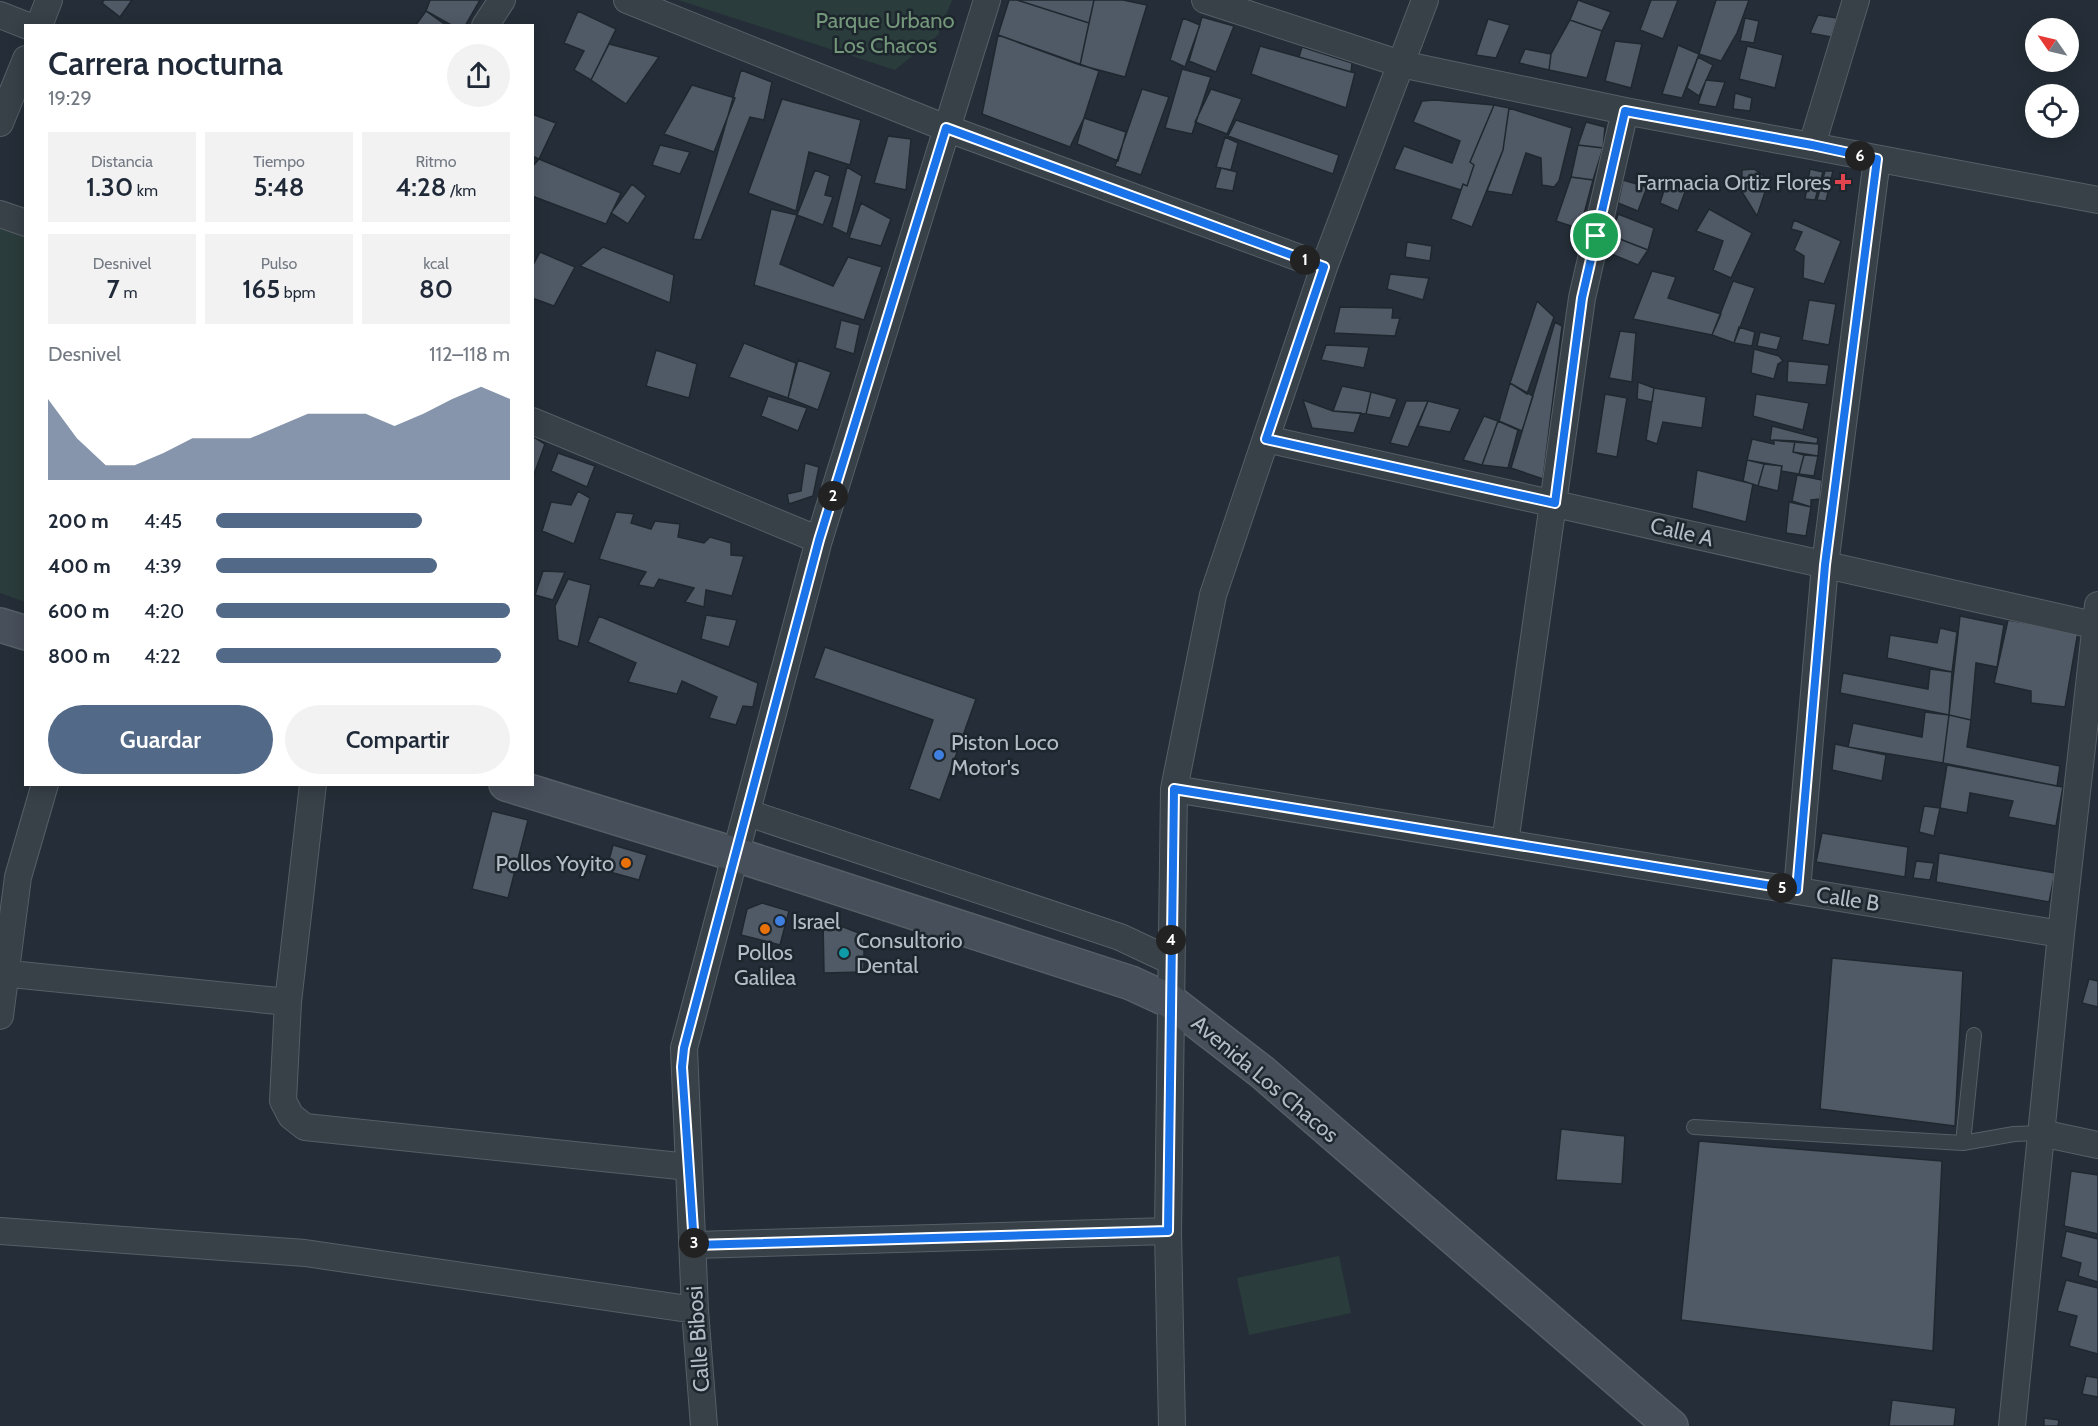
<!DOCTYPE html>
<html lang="es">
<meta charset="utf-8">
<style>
:root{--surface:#fff;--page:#f2f2f3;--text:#1f2937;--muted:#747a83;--accent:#536988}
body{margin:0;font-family:Cabin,sans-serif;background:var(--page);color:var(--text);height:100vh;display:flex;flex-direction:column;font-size:22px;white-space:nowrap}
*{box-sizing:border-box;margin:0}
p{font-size:20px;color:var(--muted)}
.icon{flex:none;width:33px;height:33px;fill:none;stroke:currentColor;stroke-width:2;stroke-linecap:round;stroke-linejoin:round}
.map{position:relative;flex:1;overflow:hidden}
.side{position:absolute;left:24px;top:24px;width:510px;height:762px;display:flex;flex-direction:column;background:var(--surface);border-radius:0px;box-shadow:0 3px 15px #0003}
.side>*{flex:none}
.needle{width:39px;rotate:304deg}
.buttons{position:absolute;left:2025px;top:18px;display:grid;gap:12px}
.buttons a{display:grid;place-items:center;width:54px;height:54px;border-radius:50%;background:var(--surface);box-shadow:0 3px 15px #0003;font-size:30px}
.pin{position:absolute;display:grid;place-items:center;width:51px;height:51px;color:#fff;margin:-26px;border:3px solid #fff;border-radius:50%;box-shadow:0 2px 6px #0007}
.km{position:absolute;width:30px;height:30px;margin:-15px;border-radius:50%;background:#222;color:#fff;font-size:16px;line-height:30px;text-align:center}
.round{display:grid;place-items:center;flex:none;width:63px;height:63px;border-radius:32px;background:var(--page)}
.headline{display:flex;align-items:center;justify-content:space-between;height:102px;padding:0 24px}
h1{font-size:33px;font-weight:600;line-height:45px}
.stats{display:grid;grid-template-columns:repeat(3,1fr);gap:9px;height:102px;padding:6px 24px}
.stats div{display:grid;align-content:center;border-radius:0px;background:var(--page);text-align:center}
.stats b{font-size:26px;font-weight:600}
.stats small{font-size:16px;font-weight:400}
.stats p{font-size:16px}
.chart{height:168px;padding:12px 24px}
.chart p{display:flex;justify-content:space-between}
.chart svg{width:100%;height:108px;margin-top:6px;fill:var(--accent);opacity:.7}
.button{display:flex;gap:12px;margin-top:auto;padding:12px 24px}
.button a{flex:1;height:69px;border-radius:36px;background:var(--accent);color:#fff;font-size:24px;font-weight:600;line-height:69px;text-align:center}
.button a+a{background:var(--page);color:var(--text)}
ul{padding:0 24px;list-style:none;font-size:20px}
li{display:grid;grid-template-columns:96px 72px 1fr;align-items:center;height:45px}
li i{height:15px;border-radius:8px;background:var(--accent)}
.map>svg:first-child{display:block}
.green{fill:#2a3c3b}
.building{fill:#505a66;stroke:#1f272f;stroke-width:1.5}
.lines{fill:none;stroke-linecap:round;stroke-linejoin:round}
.lane-casing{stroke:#565e66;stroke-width:16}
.street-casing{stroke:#565e66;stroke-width:28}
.secondary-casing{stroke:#565e66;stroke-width:36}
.lane{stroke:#384048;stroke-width:14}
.street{stroke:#384048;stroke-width:26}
.secondary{stroke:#474f5b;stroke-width:33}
.route-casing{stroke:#fff;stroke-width:12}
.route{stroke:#1a73e8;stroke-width:8}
.health-dot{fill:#e0444e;stroke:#1d252d;stroke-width:2}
.shop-dot{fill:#3f7fe0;stroke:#1d252d;stroke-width:2}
.food-dot{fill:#e8710a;stroke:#1d252d;stroke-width:2}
.culture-dot{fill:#0f9aa8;stroke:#1d252d;stroke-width:2}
.labels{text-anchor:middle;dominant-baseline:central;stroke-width:5;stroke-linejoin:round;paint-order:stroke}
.park-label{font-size:22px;fill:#74977b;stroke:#1d252d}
.poi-label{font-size:22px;fill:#b3bbc4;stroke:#1d252d;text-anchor:start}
.street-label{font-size:22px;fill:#b3bbc4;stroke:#1d252d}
</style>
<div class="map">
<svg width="2098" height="1426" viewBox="0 0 2098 1426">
<rect width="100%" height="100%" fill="#252e38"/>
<path class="green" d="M678,0H952L938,35L895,70Z
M0,227L25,237V602L0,593Z
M1339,1256L1351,1313L1249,1335L1237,1278Z"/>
<path class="building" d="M104,0H132L120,17L102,3Z
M430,0H480L465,26H453L426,11Z
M1009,0H1017L1089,23L1080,65L998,35Z
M1017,0H1094L1089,23Z
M1094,0H1123L1147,5L1125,77L1080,65Z
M1578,0L1611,12L1602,31L1570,20Z
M1651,0H1678L1663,39L1640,30Z
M1716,0H1749L1737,33L1721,61L1699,54Z
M426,11L447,26H415Z
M578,11L616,29L591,80L574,70L584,51L564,43Z
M1818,15L1837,18L1831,37L1810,33Z
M1202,17L1234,26L1216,72L1189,61Z
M1183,18L1200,25L1185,67L1170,60Z
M1745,18L1759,21L1754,43L1740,41Z
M1488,19L1510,25L1496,58L1476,55Z
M1570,20L1602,31L1587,78L1549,70L1551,54Z
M998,35L1099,71L1084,118L1070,147L982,114Z
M1615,41L1642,44L1631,88L1605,81Z
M609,44L659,57L626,104L591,80Z
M1678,45L1699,54L1682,98L1662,94Z
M1260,46L1355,73L1346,108L1251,74Z
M1747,46L1783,55L1775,88L1739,79Z
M1302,47L1352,63L1351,72L1299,57Z
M1525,49L1551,54L1549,70L1519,63Z
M1698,57L1713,65L1699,96L1687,88Z
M1182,69L1211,77L1192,134L1165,128Z
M741,70L772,82L764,120L750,117L701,240L693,239Z
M1706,80L1725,82L1716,107L1698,104Z
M692,85L735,98L714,152L664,134Z
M1142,89L1169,97L1141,175L1115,166Z
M1211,89L1242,99L1227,134L1195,122Z
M1735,93L1752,98L1750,111L1733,109Z
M782,99L861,120L850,165L809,152L796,211L748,193Z
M1435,100L1494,105L1470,162L1474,165L1467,186L1463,184L1461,190L1394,169L1404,146L1452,163L1460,141L1413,122L1422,101Z
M1494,105L1509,108L1503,150L1472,227L1451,219L1463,184L1467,186L1474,165L1470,162Z
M1509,108L1572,128L1559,181L1554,187L1542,185L1541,158L1526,153L1512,195L1487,191L1503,150Z
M532,114L556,123L539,159L532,156Z
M1084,118L1126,132L1118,161L1077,144Z
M1236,120L1339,155L1333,174L1228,136Z
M1586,122L1605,127L1603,148L1578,145Z
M888,136L911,139L906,190L874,183Z
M1225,137L1238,143L1231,170L1216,167Z
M660,145L690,152L680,174L652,165Z
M1578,145L1603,148L1593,180L1571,177Z
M539,159L621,193L606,224L532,196V167Z
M847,167L862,176L847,234L832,227Z
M1221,168L1237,172L1233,191L1215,188Z
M1754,169L1769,180L1757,216L1742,192V170Z
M1810,169L1823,172L1815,200L1805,199Z
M815,170L830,176L825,195L833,197L823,225L797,215Z
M1825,171H1833L1826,201L1817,200Z
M1571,177L1593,180L1580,229L1556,221Z
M1668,178L1685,192L1678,211L1660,203Z
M1623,180L1647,187L1638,211L1618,203Z
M632,184L646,196L628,224L611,213Z
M861,203L891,219L881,246L849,238Z
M771,209L797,215L780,264L833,286L848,257L882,267L864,320L754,285Z
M1709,209L1752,233L1731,278L1713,270L1723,241L1696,231Z
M1618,214L1654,228L1648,250L1612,236Z
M1794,220L1841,241L1824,284L1803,278L1804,256L1794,250L1802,232L1791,229Z
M1612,236L1648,250L1638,265L1609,253Z
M1407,242L1432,246L1430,261L1405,257Z
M603,247L674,275L670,303L580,266Z
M540,252L575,267L554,306L532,298V267Z
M1652,271L1676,277L1668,298L1721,314L1712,335L1633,319Z
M1390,274L1429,278L1423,300L1387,289Z
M1733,281L1755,288L1734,343L1712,335Z
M1809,300L1836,304L1829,345L1802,340Z
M1537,301L1554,317L1527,394L1510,383Z
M1340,307L1393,308L1392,318H1400L1395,336L1334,333Z
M841,320L860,325L854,354L835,348Z
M1555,322L1562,326L1543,479L1511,468Z
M1739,327L1755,332L1752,346L1734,343Z
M1620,331L1636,333L1632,382L1609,378Z
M1760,332L1781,337L1777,350L1757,346Z
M744,343L796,363L788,398L729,377Z
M1326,345L1369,347L1364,368L1321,360Z
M1754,349L1779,356L1783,361L1778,364L1774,379L1751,373Z
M656,350L697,364L689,398L646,386Z
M798,360L831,372L818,410L788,398Z
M1788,361L1829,365L1826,385L1787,382Z
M1638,382L1654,388L1652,402L1637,399Z
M1510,383L1533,396L1522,431L1499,421Z
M1342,386L1371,392L1366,414L1333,411Z
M1654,388L1706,397L1702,428L1663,422L1657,444L1646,440Z
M1371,392L1397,399L1390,418L1366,414Z
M1605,394L1627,398L1617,457L1596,453Z
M1756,394L1809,403L1803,430L1753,416Z
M768,396L807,408L798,431L761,416Z
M1303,400L1333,411L1361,413L1354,433L1312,428Z
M1406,401H1428L1408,447L1390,443Z
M1428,401L1460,409L1450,432L1418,426Z
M1484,416L1498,421L1482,465L1463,460Z
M1498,421L1518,430L1508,468L1482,465Z
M1772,426L1818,438L1817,444L1770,440Z
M532,436L545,444L532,480Z
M1752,439L1774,444V440L1795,441L1793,452L1804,455L1799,474L1781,471L1782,466L1747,460Z
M1795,441L1819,444L1818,456L1793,452Z
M558,453L595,466L587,487L551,471Z
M1804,455L1818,456L1814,476L1799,474Z
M1747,460L1764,464L1758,486L1743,481Z
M805,463L819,467L813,496L789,504L787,494L801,491Z
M1764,464L1782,466L1778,491L1758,486Z
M1697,470L1753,484L1746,522L1692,508Z
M1797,475L1822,480L1820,499L1811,500V507L1792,501Z
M578,491L590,498L574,544L542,531L551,502L571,505Z
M1789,502L1811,507L1806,536L1786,533Z
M616,512L634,514L631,523L651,529L655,521L680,524L678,537L704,543L710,537L731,543V555L744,556L732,596L706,590L704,607L685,602L694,588L659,579L654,588L638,585L646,572L599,559Z
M543,571L565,572L553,600L535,595Z
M568,579L591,585L578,647L558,640L555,606Z
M706,615L737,620L729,647L701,639Z
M599,616L758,683L753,707L743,706L736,725L709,718L717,697L682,681L677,694L628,682L636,663L588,642Z
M1960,616L2004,625L1997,667L1976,663L1971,720L1949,715Z
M2008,620L2078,632L2065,707L2031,703V691L1994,683Z
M1940,628L1957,632L1952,672L1887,658L1890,635L1937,643Z
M825,647L976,699L940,800L909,789L933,720L814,678Z
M1930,669L1952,672L1949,715L1840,693L1843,673L1928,689Z
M1925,712L1949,715L1943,763L1848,747L1853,723L1922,737Z
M1949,715L1971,720L1967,747L2060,766L2057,786L1943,763Z
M1835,744L1886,755L1882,781L1832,770Z
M1947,765L2063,787L2056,826L2008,817L2013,801L1970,793L1967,813L1940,808Z
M1924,806L1940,808L1934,836L1919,832Z
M492,811L528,820L508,898L472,889Z
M1822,833L1908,847L1905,877L1816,862Z
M613,845L647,855L639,880L606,871Z
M1939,853L2055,873L2049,902L1936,882Z
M1916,861L1934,863L1930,880L1913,878Z
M762,903L789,911L780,945L741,935L747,909Z
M823,919L864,935V972L824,973Z
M1832,958L1963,971L1955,1126L1820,1109Z
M2089,979L2098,981V1007L2082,1003Z
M1561,1129L1625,1136L1622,1184L1556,1180Z
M1699,1141L1942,1161L1933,1351L1681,1320Z
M2071,1171L2098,1175V1234L2064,1226Z
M2066,1231L2098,1239V1282L2078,1276L2081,1263L2061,1257Z
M2066,1280L2098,1288V1354L2069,1346L2077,1316L2057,1311Z
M2086,1376L2098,1378V1397L2082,1394Z
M1892,1400L1956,1408L1954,1426H1889Z
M2044,1418L2059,1420L2058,1426H2044Z"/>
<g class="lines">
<g class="lane-casing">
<path id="lane" d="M1694,1127L1963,1143L2014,1134L2041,1133
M1963,1143L1974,1035"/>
</g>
<g class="street-casing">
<path id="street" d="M627,0L946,128L1324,267
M1205,0L1401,64L1625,111L2098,200
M0,15L28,26
M39,26L49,0
M485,26L502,0
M0,123L26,59
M1812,145L1856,0
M0,214L26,223
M532,421L819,540
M1266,439L2098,626
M1174,789L2061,934
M748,813L1120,937L1171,961
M1505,843L1582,298L1625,111
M1797,890L1825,565L1877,159
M0,973L288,1002L313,784
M288,1002L283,1101L291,1116L305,1127L689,1167
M0,1016L18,877L45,784
M2041,1133L2098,1145
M0,1231L305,1253L695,1310
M694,1245L1168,1231
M704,1426L695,1310L684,1048L819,540L987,0
M1172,1426L1168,1231L1174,789L1213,595L1324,267L1425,0
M2012,1426L2061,934L2098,605"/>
</g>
<g class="secondary-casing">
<path id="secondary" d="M0,625L26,633
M506,784L737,855L1131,983L1170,1001L1262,1072L1671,1426"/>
</g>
<use href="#lane" class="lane"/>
<use href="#street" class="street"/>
<use href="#secondary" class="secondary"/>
</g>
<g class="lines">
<g class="route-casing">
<path id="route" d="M1625,111L1812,145L1877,159L1825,565L1797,890L1174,789L1168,1231L694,1245L682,1067L684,1048L819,540L946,128L1324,267L1266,439L1555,503L1582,298Z"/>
</g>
<use href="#route" class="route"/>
</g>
<path class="health-dot" d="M1840 173h6v6h6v6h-6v6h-6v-6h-6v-6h6z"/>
<g class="shop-dot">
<circle cx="939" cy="755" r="6"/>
<circle cx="780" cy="921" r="6"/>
</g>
<g class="food-dot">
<circle cx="626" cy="863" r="6"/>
<circle cx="765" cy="929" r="6"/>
</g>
<circle class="culture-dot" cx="844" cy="953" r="6"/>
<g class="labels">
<g class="park-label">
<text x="885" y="20">Parque Urbano<tspan x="885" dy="25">Los Chacos</tspan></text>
</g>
<g class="poi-label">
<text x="1831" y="182" text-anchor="end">Farmacia Ortiz Flores</text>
<text x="951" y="742">Piston Loco<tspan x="951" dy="25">Motor's</tspan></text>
<text x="614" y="863" text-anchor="end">Pollos Yoyito</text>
<text x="792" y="921">Israel</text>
<text x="856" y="940">Consultorio<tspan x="856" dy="25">Dental</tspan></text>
<text x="765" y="952" text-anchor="middle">Pollos<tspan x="765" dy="25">Galilea</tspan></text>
</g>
<g class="street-label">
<text transform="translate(1682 532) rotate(13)">Calle A</text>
<text transform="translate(1848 899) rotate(9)">Calle B</text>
<text transform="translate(1265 1079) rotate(40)">Avenida Los Chacos</text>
<text transform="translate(698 1339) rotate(-94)">Calle Bibosi</text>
</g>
</g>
</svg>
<div class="buttons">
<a><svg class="needle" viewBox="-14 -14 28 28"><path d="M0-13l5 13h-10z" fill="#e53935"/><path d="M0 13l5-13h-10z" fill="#747a83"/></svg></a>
<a><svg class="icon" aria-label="locate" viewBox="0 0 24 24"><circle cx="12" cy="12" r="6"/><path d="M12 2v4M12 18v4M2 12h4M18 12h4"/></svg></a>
</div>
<div class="pin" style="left:1596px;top:236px;background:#1e9e55"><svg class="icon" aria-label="arrive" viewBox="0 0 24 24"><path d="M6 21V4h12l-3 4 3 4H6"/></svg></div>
<b class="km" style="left:1305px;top:260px">1</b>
<b class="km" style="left:833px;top:496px">2</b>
<b class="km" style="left:694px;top:1243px">3</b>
<b class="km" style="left:1171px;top:940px">4</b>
<b class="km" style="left:1782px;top:888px">5</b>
<b class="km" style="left:1860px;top:156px">6</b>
<section class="side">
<div class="headline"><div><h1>Carrera nocturna</h1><p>19:29</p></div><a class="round"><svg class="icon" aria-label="share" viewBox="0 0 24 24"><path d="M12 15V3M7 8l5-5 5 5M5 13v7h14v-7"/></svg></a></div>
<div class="stats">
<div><p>Distancia</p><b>1.30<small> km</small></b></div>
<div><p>Tiempo</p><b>5:48</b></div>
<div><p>Ritmo</p><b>4:28<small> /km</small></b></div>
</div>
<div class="stats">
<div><p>Desnivel</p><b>7<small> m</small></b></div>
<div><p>Pulso</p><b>165<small> bpm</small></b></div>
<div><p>kcal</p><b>80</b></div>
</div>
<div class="chart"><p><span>Desnivel</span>112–118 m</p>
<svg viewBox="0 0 160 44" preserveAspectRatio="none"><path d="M0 44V11L10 27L20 38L30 38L40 33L50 27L60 27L70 27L80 22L90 17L100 17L110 17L120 22L130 17L140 11L150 6L160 11V44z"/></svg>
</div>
<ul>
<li><b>200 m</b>4:45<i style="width:70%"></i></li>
<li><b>400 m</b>4:39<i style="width:75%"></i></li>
<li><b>600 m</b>4:20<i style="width:100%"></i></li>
<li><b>800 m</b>4:22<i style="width:97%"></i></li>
</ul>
<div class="button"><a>Guardar</a><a>Compartir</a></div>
</section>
</div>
